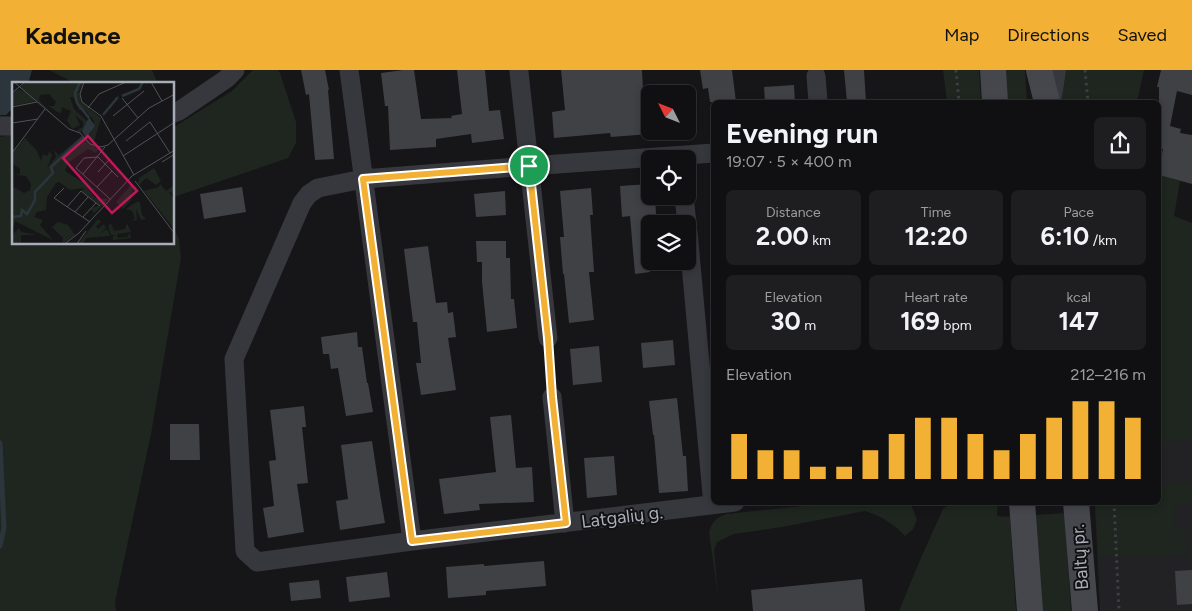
<!DOCTYPE html>
<meta charset="utf-8">
<style>
:root{--surface:#101012;--page:#1e1e20;--text:#f1f3f6;--muted:#9c9d9f;--line:#303032;--accent:#f2b134}
body{margin:0;font-family:Figtree,sans-serif;background:var(--page);color:var(--text);height:100vh;display:flex;flex-direction:column;font-size:19px;white-space:nowrap}
*{box-sizing:border-box;margin:0}
p{font-size:16px;color:var(--muted)}
.icon{flex:none;width:28px;height:28px;fill:none;stroke:currentColor;stroke-width:2;stroke-linecap:round;stroke-linejoin:round}
.map{position:relative;flex:1;overflow:hidden}
.drawer{position:absolute;left:711px;top:30px;width:450px;height:405px;display:flex;flex-direction:column;background:var(--surface);border-radius:8px;box-shadow:0 2px 8px #0003,0 0 0 1px var(--line)}
.drawer>*{flex:none}
.needle{width:32px;rotate:312deg}
.controls{position:absolute;left:641px;top:15px;display:grid;gap:10px}
.controls a{display:grid;place-items:center;width:55px;height:55px;border-radius:8px;background:var(--surface);box-shadow:0 2px 8px #0003,0 0 0 1px var(--line);font-size:25px}
.pin{position:absolute;display:grid;place-items:center;width:42px;height:42px;color:#fff;margin:-21px;border:2px solid #fff;border-radius:50%;box-shadow:0 1px 5px #0007}
.round{display:grid;place-items:center;flex:none;width:52px;height:52px;border-radius:8px;background:var(--page)}
.headline{display:flex;align-items:center;justify-content:space-between;height:85px;padding:0 15px}
h1{font-size:28px;font-weight:700;line-height:38px}
.figures{display:grid;grid-template-columns:repeat(3,1fr);gap:8px;height:85px;padding:5px 15px}
.figures div{display:grid;align-content:center;border-radius:8px;background:var(--page);text-align:center}
.figures b{font-size:25px;font-weight:700}
.figures small{font-size:14px;font-weight:400}
.figures p{font-size:14px}
.chart{height:140px;padding:10px 15px}
.chart p{display:flex;justify-content:space-between}
.chart svg{width:100%;height:90px;margin-top:5px;stroke:var(--accent);stroke-width:6}
header{display:flex;align-items:center;gap:30px;box-sizing:border-box;height:70px;padding:0 25px;background:var(--accent);color:#111}
header strong{font-size:24px}
nav{display:flex;gap:28px;margin-inline-start:auto;font-size:18px}
.map>svg:first-child{display:block}
.built{fill:#222225}
.green{fill:#1e261f}
.water{fill:#2c353c}
.lines{fill:none;stroke-linecap:round;stroke-linejoin:round}
.stream{stroke:#2c353c;stroke-width:5}
.building{fill:#404145}
.path{stroke:#3d3f44;stroke-width:3;stroke-dasharray:2.5 4;stroke-linecap:butt}
.minor{stroke:#37383d;stroke-width:19}
.tertiary{stroke:#37383d;stroke-width:22}
.secondary{stroke:#45474d;stroke-width:26}
.route-casing{stroke:#fff;stroke-width:10}
.route{stroke:#f2b134;stroke-width:6}
.labels{text-anchor:middle;dominant-baseline:central;stroke-width:4;stroke-linejoin:round;paint-order:stroke}
.street-label{font-size:18px;fill:#a8adb8;stroke:#111113}
.inset-river{fill:none;stroke:#2c353c;stroke-width:2.5}
.inset-road{fill:none;stroke:#505258;stroke-width:1}
.view{fill:#c2185b;fill-opacity:0.15;stroke:#c2185b;stroke-width:2.5}
.inset-edge{fill:none;stroke:#a8adb8;stroke-width:2.5}
</style>
<header>
<strong>Kadence</strong>
<nav><a>Map</a><a>Directions</a><a>Saved</a></nav>
</header>
<div class="map">
<svg width="1192" height="541" viewBox="0 0 1192 541">
<rect width="100%" height="100%" fill="#161618"/>
<path class="built" d="M1159,148L1192,153V541H1100L1095,433L1159,432Z"/>
<path class="green" d="M49,0H152L158,14H77Z
M253,0H278L280,3L296,52V73L288,88L174,127V57L232,21Z
M943,0H979L981,32H947Z
M1005,0H1025L1027,32H1007Z
M1064,0H1144L1137,32H1061Z
M8,65L14,66V174H174V158L179,169L181,188L151,364L115,532L116,541H0V67Z
M1159,105L1180,111L1174,146L1192,153V370L1159,373Z
M1192,413V434L1174,435V459H1185L1187,484L1123,486H1098L1095,433L1159,432V415Z
M893,433L911,434L917,450L913,459L905,466C893,453 882,447 865,441L782,457L734,464L717,472L714,480L718,526L709,462C712,452 716,448 726,444L833,433Z
M951,433H998L997,446L1010,447L1016,541H899L920,490L943,439Z
M1065,443L1071,541H1042L1035,445Z"/>
<path class="water" d="M0,0H32L28,14H14V37L6,45H0Z"/>
<g class="lines">
<path class="stream" d="M0,373L4,458L0,476"/>
</g>
<path class="building" d="M301,0H325L329,20H328L334,89L315,90L309,24L306,25Z
M403,0H414L421,49L452,48L451,46L462,44L457,0H485L489,41L500,40L504,69L472,73L471,64L436,69V77L390,80L388,36H385L381,3Z
M561,0H642L644,39H650V64L611,67L610,63L554,68L552,42L565,40Z
M700,0H732L736,32H710L708,18L703,19Z
M844,0H864L866,32H847Z
M1161,0H1192V25L1177,21L1170,56L1181,59L1180,63L1192,65V114L1159,105V98L1163,79H1159V17H1157Z
M794,15L795,32H765L764,17Z
M650,114V126H655L656,144H650V202L635,204L630,146L622,147L620,116Z
M242,117L246,142L204,149L200,124Z
M591,118L593,145H590L594,202H589L594,250L569,253L564,204H563L560,167H564L560,121Z
M505,121L506,145L476,147L474,124Z
M476,171H506V188H510L511,229H514L517,258L487,262L482,212V192H477Z
M428,176L436,233L447,232L448,243L453,242L456,267L448,268L456,320L421,325L416,293H421L417,252H413L404,179Z
M357,262L358,277H362L367,313H368L373,342L346,346L338,298L331,299L329,284H323L321,267Z
M673,270L675,295L643,298L641,273Z
M599,276L602,312L573,315L570,279Z
M677,328L683,386H686L688,421L659,423L654,365H653L649,331Z
M304,336L306,357H302L308,413L297,414L304,462L268,468L263,438L274,436L269,391L276,390L270,340Z
M511,345L516,398L532,397L534,432L479,434L480,440L444,444L439,409L496,402L490,347Z
M170,354H199L200,390H170Z
M372,371L380,424L385,453L340,460L336,431L348,429L341,375Z
M614,386L617,425L587,428L584,388Z
M544,491L546,516L486,521V525L448,528L446,497L484,494V496Z
M1192,500V534L1177,535L1175,501Z
M387,502L390,527L349,532L346,507Z
M862,509L865,541H753L751,520Z
M319,510L321,528L291,531L289,513Z"/>
<g class="lines">
<path class="path" d="M956,0L959,32
M1085,0L1088,32
M549,285L551,311
M1114,432L1119,541"/>
<path class="minor" d="M349,0L412,471
M519,2L548,268
M816,6L818,32
M174,43L179,41L226,9L235,0
M0,56H14
M714,83L529,96L363,109L318,118L309,124L302,133L234,289L245,481L257,492L412,471L735,432
M684,126L687,154
M688,162L713,435
M552,327L565,453"/>
<path class="tertiary" d="M1050,32L1055,0"/>
<path class="secondary" d="M993,0L995,32
M1039,0L1047,32
M1022,432L1030,541
M1076,432L1085,541"/>
</g>
<g class="lines">
<g class="route-casing">
<path id="route" d="M529,96L548,268L552,327L566,453L412,471L363,109Z"/>
</g>
<use href="#route" class="route"/>
</g>
<g class="labels">
<g class="street-label">
<text transform="translate(622 447) rotate(-7)">Latgalių g.</text>
<text transform="translate(1080 487) rotate(-94)">Baltų pr.</text>
</g>
</g>
<g transform="translate(12 12)">
<rect width="162" height="162" fill="#161618"/>
<path d="M14,0H71L67,10L69,20L89,36L81,63L77,55L82,39L73,28H67L61,15H58L62,27L76,40L68,51L65,48L71,45V40L63,33L68,43L60,47L55,38L59,29L50,25L49,31L45,30L37,24H42L44,20L37,12L28,13L27,18L40,32L8,6ZM7,7L14,11L24,19L0,24V12ZM70,54L87,67L84,71L76,67L56,81L53,89L72,101L83,116L97,117L78,135L82,130L78,127L88,123L70,109L72,106L58,108L47,100L44,101L35,115L34,128L25,130L22,135L31,138L28,143L41,158L3,139L0,148V104L12,111L18,108L19,102L14,94L0,92H8V87L0,81V72L13,56L25,69L29,79L31,72L35,74L38,69L40,74L35,86L44,75L42,68L47,73ZM142,86L149,99L144,103L134,96L128,102L130,107L126,101L127,96ZM148,102L154,109L162,103V111L157,110L162,117V147L132,109L147,105ZM119,103L125,105L120,109L119,118L111,127L104,120ZM124,120H128L130,133L134,137L129,138L124,127L125,138L120,139L123,136L120,129L114,127ZM86,137L91,142L89,140L84,144L86,147L92,142L94,146L87,152L95,147L98,154L74,156L71,162H66ZM46,140L56,143L63,153L50,162L51,156L40,145ZM99,141L102,149L113,147L115,141L119,150L105,152L106,156L115,155L118,151L119,156L101,158V154L105,153H99L96,144ZM7,146L9,150L25,153H9V162H0V153Z" fill="#1e261f"/>
<path d="M77,35L83,44L74,56L70,49Z" fill="#2c353c"/>
<path class="inset-river" d="M68,0L63,11L65,21L77,36M110,14L127,7L131,0M91,33L106,15M0,143V135L9,134L10,128L15,132L23,118V110L41,91L39,85L71,55"/>
<path class="inset-road" d="M2,0L57,47L68,51L78,62L89,65L96,63L137,26L163,12M72,0L68,12L70,20L89,34L122,93M139,0L150,19M0,11L13,0M110,16L126,36M0,25L25,20M76,26L87,12L114,0M101,34L132,9M0,41L26,37M114,59L138,40L158,71M0,71L33,27M111,74L163,40M86,75L72,76L64,86L98,117M86,75L106,95M150,80L163,72M86,90L97,78M71,92L93,65M123,99L163,152M85,105L100,89M52,106L42,116L78,140M55,125L69,109L88,124M63,130L76,115M71,135L84,121M51,163L67,151L120,94L163,68M64,163L74,149"/>
<path class="view" d="M76,54L125,109L100,131L51,76Z"/>
<rect width="162" height="162" class="inset-edge"/>
</g>
</svg>
<div class="controls">
<a><svg class="needle" viewBox="-14 -14 28 28"><path d="M0-13l5 13h-10z" fill="#e53935"/><path d="M0 13l5-13h-10z" fill="#9c9d9f"/></svg></a>
<a><svg class="icon" aria-label="locate" viewBox="0 0 24 24"><circle cx="12" cy="12" r="6"/><path d="M12 2v4M12 18v4M2 12h4M18 12h4"/></svg></a>
<a><svg class="icon" aria-label="layers" viewBox="0 0 24 24"><path d="M12 4l9 5-9 5-9-5zM3 14l9 5 9-5"/></svg></a>
</div>
<div class="pin" style="left:529px;top:96px;background:#1e9e55"><svg class="icon" aria-label="arrive" viewBox="0 0 24 24"><path d="M6 21V4h12l-3 4 3 4H6"/></svg></div>
<section class="drawer">
<div class="headline"><div><h1>Evening run</h1><p>19:07 · 5 × 400 m</p></div><a class="round"><svg class="icon" aria-label="share" viewBox="0 0 24 24"><path d="M12 15V3M7 8l5-5 5 5M5 13v7h14v-7"/></svg></a></div>
<div class="figures">
<div><p>Distance</p><b>2.00<small> km</small></b></div>
<div><p>Time</p><b>12:20</b></div>
<div><p>Pace</p><b>6:10<small> /km</small></b></div>
</div>
<div class="figures">
<div><p>Elevation</p><b>30<small> m</small></b></div>
<div><p>Heart rate</p><b>169<small> bpm</small></b></div>
<div><p>kcal</p><b>147</b></div>
</div>
<div class="chart"><p><span>Elevation</span>212–216 m</p>
<svg viewBox="0 0 160 44" preserveAspectRatio="none"><path d="M5 44V22M15 44V30M25 44V30M35 44V38M45 44V38M55 44V30M65 44V22M75 44V14M85 44V14M95 44V22M105 44V30M115 44V22M125 44V14M135 44V6M145 44V6M155 44V14"/></svg>
</div>
</section>
</div>
